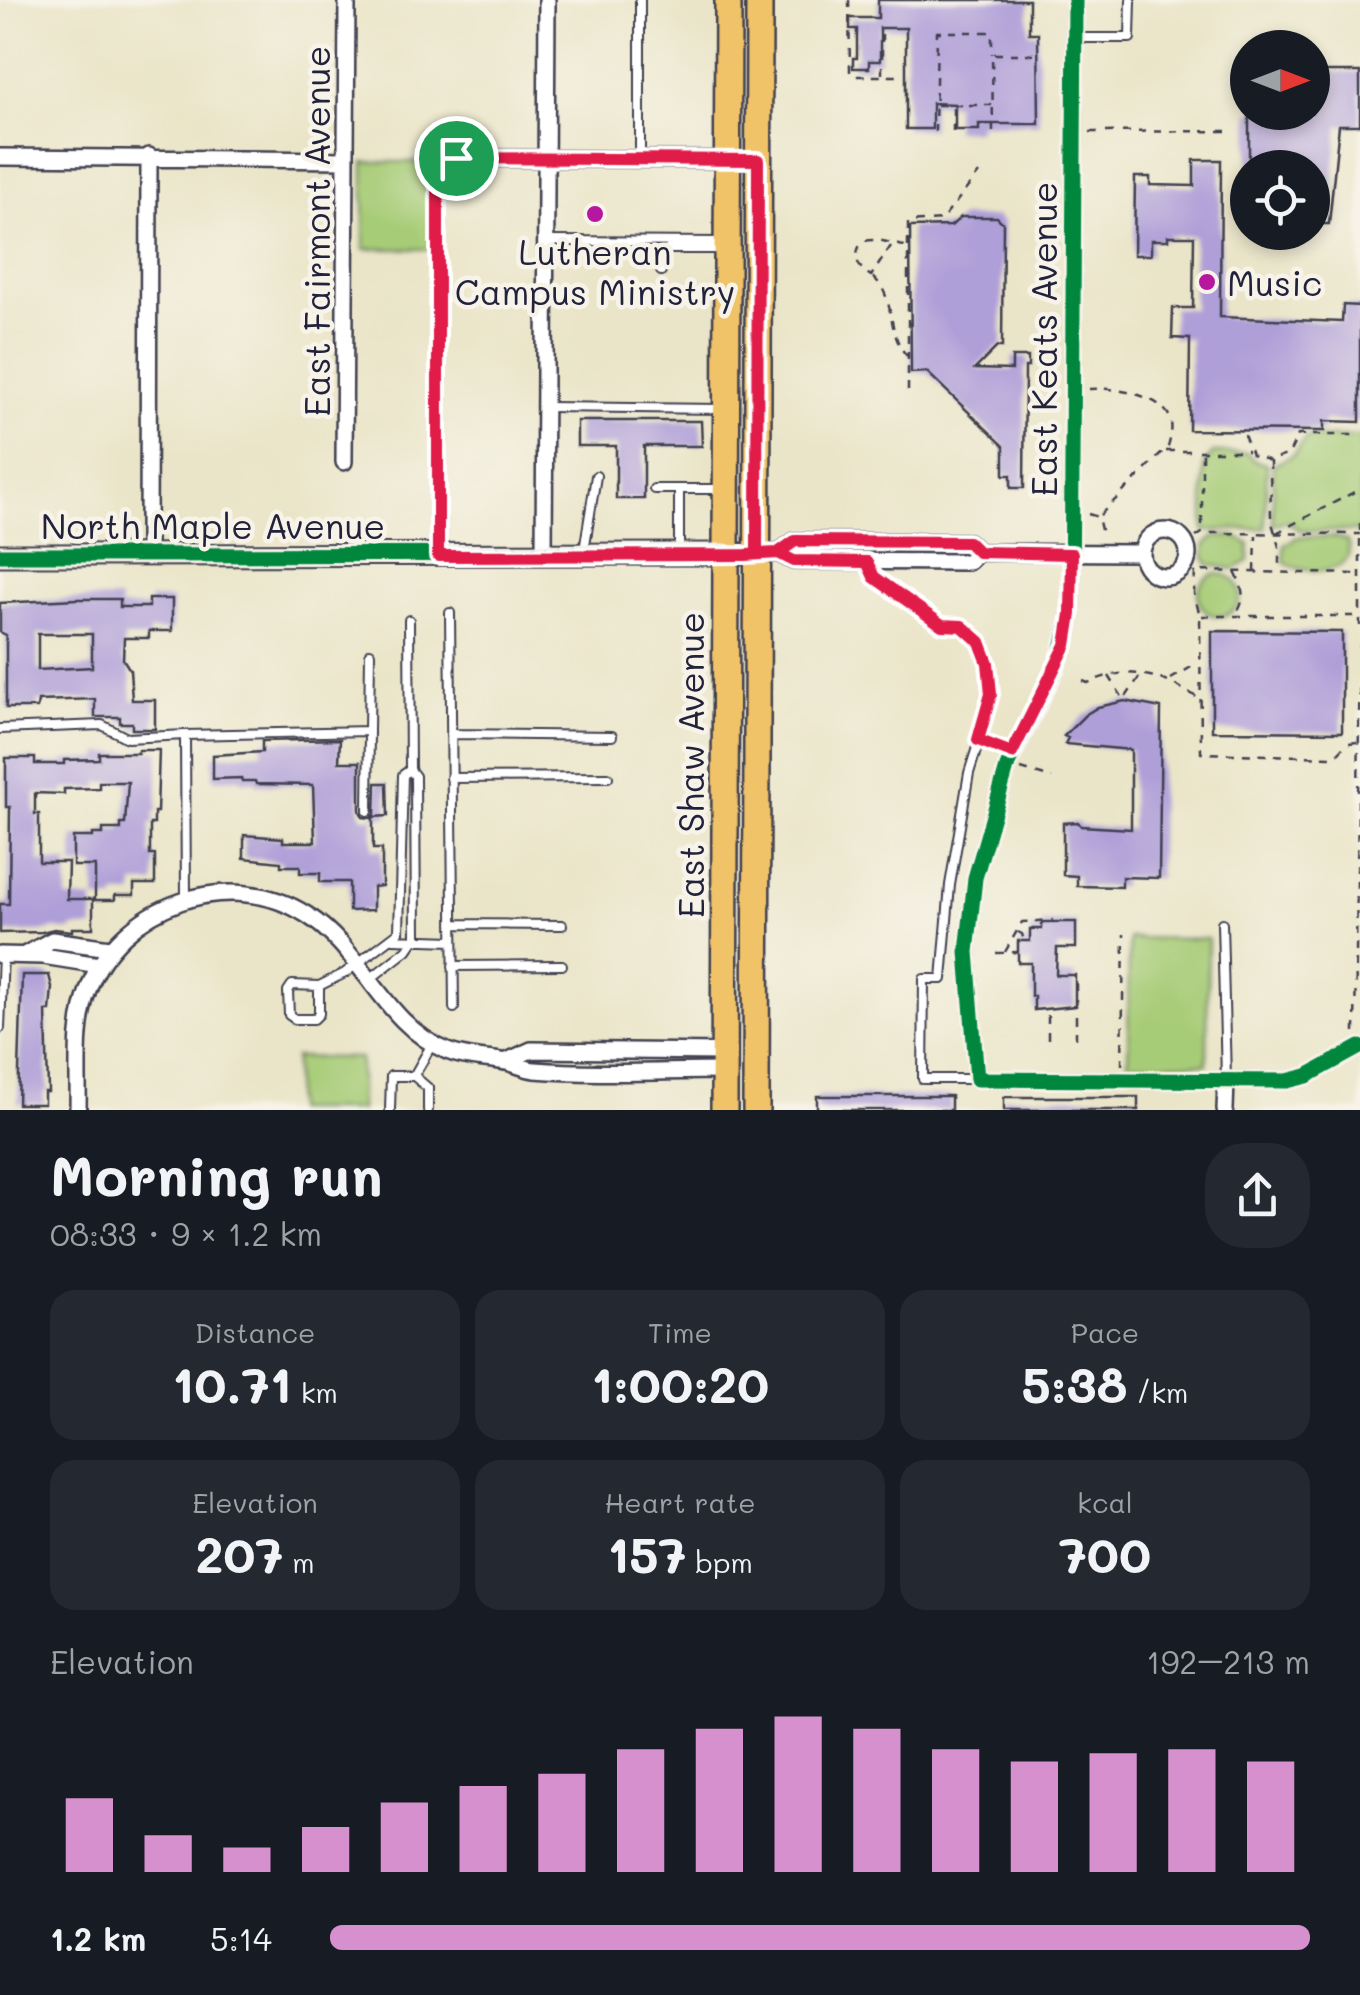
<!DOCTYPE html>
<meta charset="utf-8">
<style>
:root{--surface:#171b24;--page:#242831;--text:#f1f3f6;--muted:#9ea1a6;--accent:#d690ce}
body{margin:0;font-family:Mali,sans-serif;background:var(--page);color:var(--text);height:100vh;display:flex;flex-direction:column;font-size:38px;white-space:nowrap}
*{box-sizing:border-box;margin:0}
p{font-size:32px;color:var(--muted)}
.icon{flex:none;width:55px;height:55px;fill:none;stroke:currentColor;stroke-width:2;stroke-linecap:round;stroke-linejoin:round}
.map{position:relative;height:1110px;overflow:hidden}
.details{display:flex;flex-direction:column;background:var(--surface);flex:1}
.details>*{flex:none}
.needle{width:65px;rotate:90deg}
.buttons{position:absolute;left:1230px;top:30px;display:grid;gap:20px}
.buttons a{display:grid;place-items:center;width:100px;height:100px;border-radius:50%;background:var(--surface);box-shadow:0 5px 15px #0003;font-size:50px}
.pin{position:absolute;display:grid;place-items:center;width:85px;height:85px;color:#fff;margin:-42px;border:5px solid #fff;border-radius:50%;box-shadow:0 2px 10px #0007}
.round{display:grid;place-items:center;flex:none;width:105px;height:105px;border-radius:40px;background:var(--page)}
.headline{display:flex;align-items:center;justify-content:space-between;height:170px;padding:0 50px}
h1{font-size:55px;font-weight:700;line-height:75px}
.stats{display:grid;grid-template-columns:repeat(3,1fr);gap:15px;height:170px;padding:10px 50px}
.stats div{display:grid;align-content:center;border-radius:25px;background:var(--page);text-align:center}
.stats b{font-size:50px;font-weight:700}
.stats small{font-size:28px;font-weight:400}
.stats p{font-size:28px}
.chart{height:280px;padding:20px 50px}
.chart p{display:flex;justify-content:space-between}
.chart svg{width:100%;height:180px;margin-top:10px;stroke:var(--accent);stroke-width:6}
ul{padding:0 50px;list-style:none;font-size:32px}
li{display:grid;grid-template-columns:160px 120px 1fr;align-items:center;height:75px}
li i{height:25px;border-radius:12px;background:var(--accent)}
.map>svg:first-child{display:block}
.green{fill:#a7cc77;stroke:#647759;stroke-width:2.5}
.building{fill:#af9fd8;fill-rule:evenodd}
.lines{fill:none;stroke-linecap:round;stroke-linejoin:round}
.service-casing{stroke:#403f50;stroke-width:12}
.minor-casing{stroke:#403f50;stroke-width:20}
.tertiary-casing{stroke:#403f50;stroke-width:25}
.primary-casing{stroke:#403f50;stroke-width:30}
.path{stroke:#403f50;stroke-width:2.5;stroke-dasharray:8 8;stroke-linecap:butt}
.service{stroke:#fff;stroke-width:8}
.minor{stroke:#fff;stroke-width:15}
.tertiary{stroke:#fff;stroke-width:20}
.primary{stroke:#f1c369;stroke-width:25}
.cycleway-casing{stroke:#f7f3e8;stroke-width:21}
.cycleway{stroke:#00873e;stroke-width:15}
.route-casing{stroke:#fff;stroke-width:20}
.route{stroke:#e11d48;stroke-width:12}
.poi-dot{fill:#b5179e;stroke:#f7f3e8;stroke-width:4}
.labels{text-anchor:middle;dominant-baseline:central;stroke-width:9;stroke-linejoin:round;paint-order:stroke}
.street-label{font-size:35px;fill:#22223b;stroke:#f7f3e8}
.poi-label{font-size:35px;fill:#22223b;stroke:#f7f3e8}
</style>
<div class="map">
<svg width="1360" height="1110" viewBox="0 0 1360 1110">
<rect width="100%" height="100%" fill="#f7f3e8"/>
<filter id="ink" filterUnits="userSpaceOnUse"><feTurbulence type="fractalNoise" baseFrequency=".01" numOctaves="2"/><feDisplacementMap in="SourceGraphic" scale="20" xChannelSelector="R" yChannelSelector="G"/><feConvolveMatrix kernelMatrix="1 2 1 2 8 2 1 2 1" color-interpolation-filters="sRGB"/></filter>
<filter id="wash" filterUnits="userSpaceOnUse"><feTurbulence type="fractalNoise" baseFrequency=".0048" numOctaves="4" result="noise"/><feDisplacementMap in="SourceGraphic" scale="40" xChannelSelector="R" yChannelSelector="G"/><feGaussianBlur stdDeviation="2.25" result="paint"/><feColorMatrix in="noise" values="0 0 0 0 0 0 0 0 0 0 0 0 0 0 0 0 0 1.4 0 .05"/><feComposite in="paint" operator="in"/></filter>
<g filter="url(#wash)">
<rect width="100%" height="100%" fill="#eae5c8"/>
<path class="green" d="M364,162H439L430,180V249H364Z
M1306,437H1360V531H1301L1286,521L1273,525V465L1294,455Z
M1213,453H1247L1255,461L1267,464L1265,528L1204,531V464Z
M1235,536L1249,544V561L1234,569L1209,565L1204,555L1206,544L1214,537Z
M1337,537L1347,541C1360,577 1300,576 1284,561V545L1297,537Z
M1198 595a21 21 0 1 1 42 0a21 21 0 1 1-42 0Z
M1129,938L1208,939L1207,1064L1128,1063Z
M295,1057L360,1058V1110H294Z"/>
<g id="blocks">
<path class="building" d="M878,0H1029V33H1038L1039,124H979V130H955V104L932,103V129H906V28H880V61H869V68H853V58H857V29H850V18H878Z
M1312,72H1360V125H1339L1329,224H1312V168H1249V112H1312Z
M1194,160H1221L1220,317L1342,322L1343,305L1360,306V422L1324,421V431L1189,430L1190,339L1172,338L1173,308H1193L1194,236H1168V240H1151V255H1134L1135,177H1150V185L1194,186Z
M961,217H997L1003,223L1002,347H997L975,369L1012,370V357H1028V367H1025L1024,488H1011V475H1004V446L927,372L911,373L910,227L951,226Z
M577,421H701L702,446H644V499H616V446H577Z
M76,599H120V607H149V599H172V631H149V638H124L123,659L130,670L132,700H155V729H132V723H120V717H95V699L38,701L37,708H6V635L0,632V603ZM38,634H92V667L38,670Z
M1212,631L1342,632V732L1212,731Z
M1125,701L1161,708L1159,878L1122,877V887L1077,886V876L1063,875V823L1078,822L1081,826L1131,829V750L1065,744L1068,738L1064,736L1085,715L1098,707Z
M340,739L339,762H360V811L363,817L371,818L375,814L376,783H387L388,816L373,817V849H382V886L373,887V910L349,911V882H320V873H300V866H281V862L244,858V835L283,838V842H315L313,785L256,784L255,781H242L241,778L213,779V755L262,752V741Z
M138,750H159L157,812H154V824H150V855H155V884H134V895H115V900H95V866H73V837H93V834H103V829H121V824H125L128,782H99V788L64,789V794L35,793V814H39V862H68L67,899H93V928H72V931L54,929L42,932L0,933V904H9L10,807H6V758H35V764H64V760L99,759V753H138Z
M1042,922H1076V948H1057L1056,975H1075V1006L1034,1010V996H1031V963H1018V941H1030V929H1042Z
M22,975H49L52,987L50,1011H46L48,1092H44V1104H18Z
M817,1096H951V1110H817Z
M1004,1097H1138V1110H1004Z"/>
</g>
</g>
<g filter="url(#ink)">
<use href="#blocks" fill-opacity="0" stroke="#403f50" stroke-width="2.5"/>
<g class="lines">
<g class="service-casing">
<path id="service" d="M1075,38H1130L1131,0
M640,159V0
M547,241L723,242
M661,271L663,252L669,249H723
M546,407L722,409
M654,489H679
M438,551V175L457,158
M584,551L596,476
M679,553V489H722
M867,562L874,577L937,621L945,626H961L975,636L984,650L991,679L989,709L969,773L950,885L942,979H924L923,1079H977
M450,613L454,1008
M409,620L410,770
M0,729L102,725L127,738L185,735L186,899
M451,734L612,736
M185,735L369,731
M978,740L1013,753
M451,778L608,777
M368,811L370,653
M1222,923L1226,1079
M453,924L562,925
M393,939L453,941
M453,966L562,965
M319,986L292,985L288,991L289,1015L295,1019H314L319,1014V986L345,973L399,932L403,775L410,770L415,776L416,937L407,950L370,979
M0,1028L3,955
M414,1076L432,1044
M390,1110L391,1076H414L428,1088V1110"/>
</g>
<g class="minor-casing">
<path id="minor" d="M1075,0L1071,615L1057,666L1008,764L975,878L967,952L977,1079L1287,1081L1307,1076L1360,1047
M0,157L346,160
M457,158L759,160
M344,462L347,0
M1142 554a23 23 0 1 1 46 0a23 23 0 1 1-46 0Z
M778,553L794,561L968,562L978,552
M757,554L778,553L795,541L968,542L978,552L1142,553
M148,555L149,156
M544,556L547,0
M0,955L43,956L99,965
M24,955L52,940L110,948
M505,1062L531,1050L725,1052
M78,1110C79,1070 74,1028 88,990C119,905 230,865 307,915C364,951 383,1024 447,1051C466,1059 486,1058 506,1062C516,1064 525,1069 535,1070C597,1075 662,1071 724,1071
M1225,1110L1226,1081"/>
</g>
<g class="tertiary-casing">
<path id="tertiary" d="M0,555L757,554"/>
</g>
<g class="primary-casing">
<path id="primary" d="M724,1110L728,0
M756,1110L759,0"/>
</g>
<path class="path" d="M849,0L850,72L856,76H904
M882,34V75
M937,105H992
M935,132L937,32H992V54
M953,132V107
M993,132L992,54H1042
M1090,132L1229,131
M891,246L871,276C863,271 857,266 857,256C858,227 892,246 907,246
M873,277C897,298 885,331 907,356
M1089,389C1111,387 1154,393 1168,414C1174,424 1171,437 1168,447L1098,517
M908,391V222L942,220L979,173
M1244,435L1252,455L1270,461L1289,454L1298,435H1360
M1166,451H1248
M1202,453V530
M1270,461L1271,519L1279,547V571
M1088,514L1098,517L1102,534
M1360,523V626
M1276,533L1360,489
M1196,537L1202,533L1360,534
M1235,572C1243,588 1247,600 1235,615
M1255,572L1256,535
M1202,616H1358
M1109,676L1124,700L1140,676
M1171,679L1198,663
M1083,681L1088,683C1128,664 1162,675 1198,698
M1357,742L1348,743L1334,757L1201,753L1200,616L1194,594L1195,571L1360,574
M1021,769L1052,778
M1018,932L1022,934L1024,941
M1005,952L1022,922L1053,920
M996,953L1019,952
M1355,1032L1360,644
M1048,1039V1015
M1076,1039V978
M1122,1065L1124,934"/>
<use href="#service" class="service"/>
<use href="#minor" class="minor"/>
<use href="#tertiary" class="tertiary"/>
<use href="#primary" class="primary"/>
<g class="cycleway-casing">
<path id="cycleway" d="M1075,0L1071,615L1057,666L1008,764L975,878L967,952L977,1079L1287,1081L1307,1076L1360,1047
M0,555L725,554"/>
</g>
<use href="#cycleway" class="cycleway"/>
</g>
</g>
<g class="lines" filter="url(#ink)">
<g class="route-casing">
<path id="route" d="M456,158L438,176V556L746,555L778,553L794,561L867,562L874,577L942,625L962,626L980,642L988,663L991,694L978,740L1012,753L1066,645L1071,614L1072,554L978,552L968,542L795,541L778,553L757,554L758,160L456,158"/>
</g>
<use href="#route" class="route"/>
</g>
<g class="poi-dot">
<circle cx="595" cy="214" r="10"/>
<circle cx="1207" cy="282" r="10"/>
</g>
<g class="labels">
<g class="street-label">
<text transform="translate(316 231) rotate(-90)">East Fairmont Avenue</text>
<text transform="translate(1043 339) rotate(-90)">East Keats Avenue</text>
<text x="213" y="525">North Maple Avenue</text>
<text transform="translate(690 765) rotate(-90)">East Shaw Avenue</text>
</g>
<g class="poi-label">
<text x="595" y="251">Lutheran<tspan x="595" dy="40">Campus Ministry</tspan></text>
<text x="1227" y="282" text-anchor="start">Music</text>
</g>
</g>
</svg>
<div class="buttons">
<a><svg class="needle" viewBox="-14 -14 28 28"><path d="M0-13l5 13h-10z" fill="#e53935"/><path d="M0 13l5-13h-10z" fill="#9ea1a6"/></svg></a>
<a><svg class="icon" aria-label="locate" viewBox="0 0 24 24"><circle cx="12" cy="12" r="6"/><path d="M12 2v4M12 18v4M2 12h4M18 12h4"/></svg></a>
</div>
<div class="pin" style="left:456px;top:158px;background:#1e9e55"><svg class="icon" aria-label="arrive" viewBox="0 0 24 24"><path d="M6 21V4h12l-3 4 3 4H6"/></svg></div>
</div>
<section class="details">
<div class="headline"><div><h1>Morning run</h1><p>08:33 · 9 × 1.2 km</p></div><a class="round"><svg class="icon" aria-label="share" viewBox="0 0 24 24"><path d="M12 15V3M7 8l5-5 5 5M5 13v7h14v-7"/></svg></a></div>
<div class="stats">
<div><p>Distance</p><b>10.71<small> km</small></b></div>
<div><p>Time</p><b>1:00:20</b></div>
<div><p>Pace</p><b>5:38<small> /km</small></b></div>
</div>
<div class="stats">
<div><p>Elevation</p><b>207<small> m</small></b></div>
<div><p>Heart rate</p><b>157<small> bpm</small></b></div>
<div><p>kcal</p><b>700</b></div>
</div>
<div class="chart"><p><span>Elevation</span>192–213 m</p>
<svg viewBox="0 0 160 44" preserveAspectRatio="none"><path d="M5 44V26M15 44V35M25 44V38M35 44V33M45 44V27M55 44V23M65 44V20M75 44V14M85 44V9M95 44V6M105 44V9M115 44V14M125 44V17M135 44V15M145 44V14M155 44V17"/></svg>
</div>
<ul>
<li><b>1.2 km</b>5:14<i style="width:100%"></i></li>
</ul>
</section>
